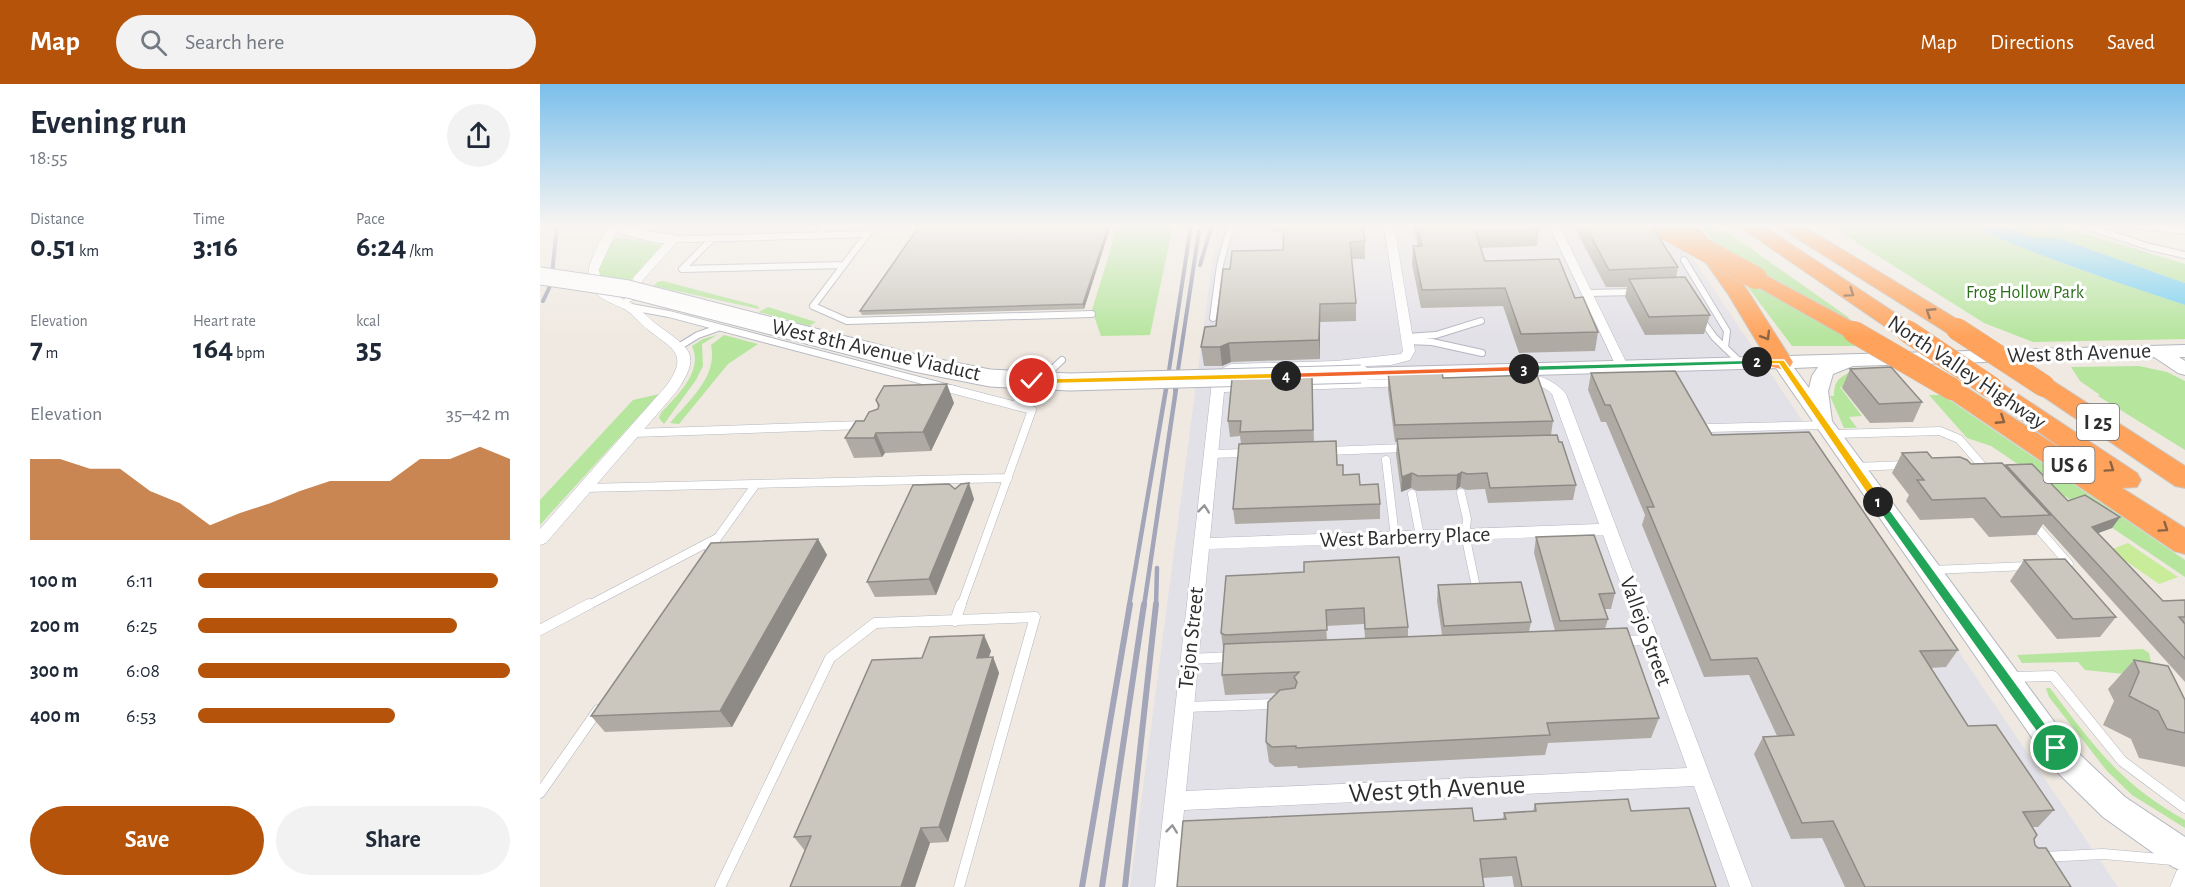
<!DOCTYPE html>
<meta charset="utf-8">
<style>
:root{--surface:#fff;--page:#f2f2f3;--text:#1f2937;--muted:#747a83;--accent:#b45309}
body{margin:0;font-family:"Alegreya Sans",sans-serif;background:var(--page);color:var(--text);height:100vh;display:flex;flex-direction:column;font-size:22px;white-space:nowrap}
*{box-sizing:border-box;margin:0}
p{font-size:20px;color:var(--muted)}
.icon{flex:none;width:33px;height:33px;fill:none;stroke:currentColor;stroke-width:2;stroke-linecap:round;stroke-linejoin:round}
.map{position:relative;flex:1;overflow:hidden}
.panel{display:flex;flex-direction:column;background:var(--surface);width:540px}
.panel>*{flex:none}
.pin{position:absolute;display:grid;place-items:center;width:51px;height:51px;color:#fff;margin:-26px;border:3px solid #fff;border-radius:50%;box-shadow:0 2px 6px #0007}
.km{position:absolute;width:30px;height:30px;margin:-15px;border-radius:50%;background:#222;color:#fff;font-size:16px;line-height:30px;text-align:center}
.round{display:grid;place-items:center;flex:none;width:63px;height:63px;border-radius:32px;background:var(--page)}
.summary{display:flex;align-items:center;justify-content:space-between;height:102px;padding:0 30px}
h1{font-size:33px;font-weight:600;line-height:45px}
.stats{display:grid;grid-template-columns:repeat(3,1fr);gap:9px;height:102px;padding:6px 30px}
.stats div{display:grid;align-content:center}
.stats b{font-size:30px;font-weight:600}
.stats small{font-size:16px;font-weight:400}
.stats p{font-size:16px}
.chart{height:168px;padding:12px 30px}
.chart p{display:flex;justify-content:space-between}
.chart svg{width:100%;height:108px;margin-top:6px;fill:var(--accent);opacity:.7}
.button{display:flex;gap:12px;margin-top:auto;padding:12px 30px}
.button a{flex:1;height:69px;border-radius:36px;background:var(--accent);color:#fff;font-size:24px;font-weight:600;line-height:69px;text-align:center}
.button a+a{background:var(--page);color:var(--text)}
ul{padding:0 30px;list-style:none;font-size:20px}
li{display:grid;grid-template-columns:96px 72px 1fr;align-items:center;height:45px}
li i{height:15px;border-radius:8px;background:var(--accent)}
header{display:flex;align-items:center;gap:36px;box-sizing:border-box;height:84px;padding:0 30px;background:var(--accent);color:#fff}
header strong{font-size:28px}
nav{display:flex;gap:33px;margin-inline-start:auto;font-size:21px}
.search{width:420px;height:54px;background:var(--page);display:flex;align-items:center;gap:15px;box-sizing:border-box;padding:0 21px;border-radius:33px;color:var(--muted);font-size:22px}
main{display:flex;flex:1;min-height:0}
.map>svg:first-child{display:block}
.industrial{fill:#e3e1e8}
.green{fill:#b6e59e}
.pitch{fill:#c9ec9a}
.water{fill:#75cff0}
.lines{fill:none;stroke-linecap:round;stroke-linejoin:round}
.lane-far2-casing{stroke:#b4b7c1;stroke-width:8}
.lane-far1-casing{stroke:#b4b7c1;stroke-width:9}
.lane-casing{stroke:#b4b7c1;stroke-width:11}
.street-casing{stroke:#b4b7c1;stroke-width:1}
.secondary-casing{stroke:#b4b7c1;stroke-width:2}
.highway-casing{stroke:#c9c9c9;stroke-width:2}
.lane-far2{stroke:#fff;stroke-width:6}
.lane-far1{stroke:#fff;stroke-width:8}
.lane{stroke:#fff;stroke-width:10}
.street{fill:#fff;fill-rule:evenodd}
.secondary{fill:#fff;fill-rule:evenodd}
.highway{fill:#ffa35c;fill-rule:evenodd}
.rail-far2{stroke:#a3a6b8;stroke-width:4}
.rail-far1{stroke:#a3a6b8;stroke-width:4.5}
.rail{stroke:#a3a6b8;stroke-width:6}
.secondary-bridge-casing{stroke:#b4b7c1;stroke-width:19;stroke-linecap:butt}
.highway-bridge-casing{stroke:#c9c9c9;stroke-width:23;stroke-linecap:butt}
.secondary-bridge{stroke:#fff;stroke-width:17}
.highway-bridge{stroke:#ffa35c;stroke-width:22}
.wall{fill:#afaba4;fill-rule:evenodd}
.shaded-wall{fill:#8e8b86}
.building{fill:#cbc7bf;stroke:#8e8b86;stroke-width:1.5}
.oneway{stroke:#8c6343}
.oneway2{stroke:#969696}
.split-1{fill:#22a559;stroke:#fff;stroke-width:1.5}
.split-2{fill:#f5b400;stroke:#fff;stroke-width:1.5}
.split-3{fill:#22a559;stroke:#fff;stroke-width:1.5}
.split-4{fill:#f0652b;stroke:#fff;stroke-width:1.5}
.split-5{fill:#f5b400;stroke:#fff;stroke-width:1.5}
.labels{text-anchor:middle;dominant-baseline:central;stroke-width:6;stroke-linejoin:round;paint-order:stroke}
.far-park-label{font-size:18px;fill:#2c6e1b;stroke:#fff}
.shield{fill:#fff;stroke:#6d6d6d;stroke-width:1.5}
.shield-label{font-size:21px;font-weight:bold;fill:#2e2e2e}
.street-label{font-size:22px;fill:#2e2e2e;stroke:#fff}
.near-street-label{font-size:27px;fill:#2e2e2e;stroke:#fff}
</style>
<header>
<strong>Map</strong>
<div class="search"><svg class="icon" aria-label="search" viewBox="0 0 24 24"><circle cx="10" cy="10" r="6"/><path d="M15 15l6 6"/></svg>Search here</div>
<nav><a>Map</a><a>Directions</a><a>Saved</a></nav>
</header>
<main>
<section class="panel">
<div class="summary"><div><h1>Evening run</h1><p>18:55</p></div><a class="round"><svg class="icon" aria-label="share" viewBox="0 0 24 24"><path d="M12 15V3M7 8l5-5 5 5M5 13v7h14v-7"/></svg></a></div>
<div class="stats">
<div><p>Distance</p><b>0.51<small> km</small></b></div>
<div><p>Time</p><b>3:16</b></div>
<div><p>Pace</p><b>6:24<small> /km</small></b></div>
</div>
<div class="stats">
<div><p>Elevation</p><b>7<small> m</small></b></div>
<div><p>Heart rate</p><b>164<small> bpm</small></b></div>
<div><p>kcal</p><b>35</b></div>
</div>
<div class="chart"><p><span>Elevation</span>35–42 m</p>
<svg viewBox="0 0 160 44" preserveAspectRatio="none"><path d="M0 44V11L10 11L20 15L30 15L40 24L50 29L60 38L70 33L80 29L90 24L100 20L110 20L120 20L130 11L140 11L150 6L160 11V44z"/></svg>
</div>
<ul>
<li><b>100 m</b>6:11<i style="width:96%"></i></li>
<li><b>200 m</b>6:25<i style="width:83%"></i></li>
<li><b>300 m</b>6:08<i style="width:100%"></i></li>
<li><b>400 m</b>6:53<i style="width:63%"></i></li>
</ul>
<div class="button"><a>Save</a><a>Share</a></div>
</section>
<div class="map">
<svg width="1645" height="803" viewBox="0 0 1645 803">
<rect width="100%" height="100%" fill="#efe9e1"/>
<path class="industrial" d="M677,141H1099L1149,169L1578,803H590Z"/>
<path class="green" d="M578,141H633L610,251L561,252L552,226Z
M1289,141H1429L1466,157L1533,183L1645,221V255L1493,258L1444,239Z
M1467,141H1517L1645,180V199L1518,154H1493L1466,144Z
M1162,142L1176,144L1190,150L1308,233L1321,262H1252Z
M81,153L122,161L93,193L83,212L78,214L56,195C60,181 64,156 81,153Z
M123,197L218,222L219,225L114,202L117,198Z
M228,223L276,238L269,242L219,228Z
M177,251L162,260L163,282L156,296L124,340L119,334L121,329C136,312 164,288 152,262L163,255Z
M184,251L218,260L188,280L139,340L130,339C149,316 178,293 171,261Z
M1599,282L1627,288L1645,297V366L1558,312L1560,311L1540,297L1531,283Z
M1308,289L1341,302L1300,303L1322,332L1309,333L1317,344H1304L1290,312H1294C1294,299 1297,295 1308,289Z
M119,310L9,431L0,441V416L93,316Z
M1389,311H1402L1645,476V493L1451,362L1427,354Z
M1603,565L1609,569L1615,599L1584,590L1545,586L1538,578L1482,579L1477,571Z
M1506,604H1510C1554,662 1580,700 1645,736V744L1592,711L1567,687L1509,613Z"/>
<path class="pitch" d="M1588,459L1638,493L1619,500L1570,466Z"/>
<path class="water" d="M1429,141H1467L1466,144L1493,154H1518L1645,199V221C1573,197 1499,173 1429,141Z"/>
<g class="lines">
<g class="lane-far2-casing">
<path id="lane-far2" d="M334,141L273,222L307,237L552,230
M1543,141L1610,163L1645,171
M1597,141L1645,147
M93,149L114,141
M278,151L287,141
M173,154L142,185L303,181
M148,155L327,150
M1144,176L1187,247L1185,264
M1047,209L1095,208
M91,223L129,230L417,306
M673,234L680,181L691,141
M1162,236L1174,253L1201,279
M867,253L896,251L941,237
M867,257L892,258L942,269
M140,262L158,251L178,244
M490,306L522,276"/>
</g>
<g class="lane-far1-casing">
<path id="lane-far1" d="M411,305L492,326L421,522
M475,321L492,305
M1169,344L1283,341
M94,349L323,341
M1294,350L1400,347L1419,355L1446,386
M787,367L865,364
M670,370L706,369
M846,376L855,453
M1316,383L1364,381
M44,404L468,394
M921,409L927,435L925,450L937,508
M872,410L880,452
M1494,440L1529,480
M169,466L216,400
M1392,486L1488,482
M47,522L177,454"/>
</g>
<g class="lane-casing">
<path id="lane" d="M415,537L421,520
M0,546L49,520
M1081,557L1110,556
M650,575L692,573
M1472,593L1513,592L1582,677L1645,724
M646,623L735,620
M0,709L58,626
M1503,773L1563,770L1645,777
M180,803L290,574L335,539L495,533L419,803"/>
</g>
<g class="street-casing">
<path id="street" d="M70,141L79,142L59,185L61,200L84,216L94,193L130,153L148,152L153,155L148,158H137L103,196L95,215L89,218C100,224 106,232 115,239C147,264 164,267 137,307L6,459L0,461V445L127,301C150,269 131,264 107,245C100,239 94,231 86,226C75,220 54,214 49,200C44,182 61,156 70,141Z
M844,141H854L875,267L870,276L851,281L693,288L685,291L684,300L710,299L717,303L710,307L684,308L670,454L1059,440L1012,310C999,296 985,305 973,296C988,283 1016,297 1026,310L1212,803H1190L1154,702L644,726L637,803H615L673,289L691,280L796,277L861,270L863,267ZM1063,451L1147,684L646,707L669,465Z
M1009,141H1019L1088,282L1087,285L1082,286L1076,282Z
M866,295L873,299L871,302L752,306L745,302L752,298Z
M1645,783V803H1630L1637,786Z"/>
</g>
<g class="secondary-casing">
<path id="secondary" d="M64,141H84L94,145L139,152L142,155C131,167 81,150 67,144Z
M1645,261V273H1639L1645,277V291L1638,289L1614,273L1313,282L1293,290L1288,307L1292,337L1535,666L1585,713L1645,753V788L1633,783L1563,733L1513,684L1236,284L821,296L814,294L811,290L814,286L821,284ZM1278,283L1272,292L1269,304L1254,284Z"/>
</g>
<g class="highway-casing">
<path id="highway" d="M1139,141H1157L1206,204L1253,278L1250,283L1241,285L1232,283L1188,210Z
M1201,141H1222L1375,242L1378,247L1375,252L1367,254L1359,252L1203,145Z
M1240,141H1262L1425,240L1428,245L1425,250L1417,252L1409,250L1242,145Z
M1216,188L1223,190L1322,243L1326,248L1322,253L1314,255L1306,253L1209,198L1205,194L1209,190Z
M1504,295L1513,297L1645,382V404L1635,402L1495,307L1492,302L1495,297Z
M1452,296L1461,299L1597,389L1601,396L1597,403L1582,404L1645,444V470L1634,467L1403,310L1399,305L1403,300L1412,297L1421,300L1537,375L1443,309L1439,304L1443,299Z"/>
</g>
<use href="#lane-far2" class="lane-far2"/>
<use href="#lane-far1" class="lane-far1"/>
<use href="#lane" class="lane"/>
<use href="#street" class="street"/>
<use href="#secondary" class="secondary"/>
<use href="#highway" class="highway"/>
<path class="rail-far2" d="M660,181L672,141
M3,217L11,200L17,141
M626,306L651,141
M635,306L659,147"/>
<path class="rail-far1" d="M589,522L626,305
M604,522L636,305
M616,522L617,484"/>
<path class="rail" d="M542,803L590,520
M562,803L604,520
M585,803L616,520"/>
<g class="secondary-bridge-casing">
<path id="secondary-bridge" d="M0,192L88,205L379,280L450,294L529,298L821,290"/>
</g>
<g class="highway-bridge-casing">
<path id="highway-bridge" d="M1121,142L1216,194
M1417,245L1504,302
M1367,247L1452,304
M1314,248L1412,305"/>
</g>
<use href="#secondary-bridge" class="secondary-bridge"/>
<use href="#highway-bridge" class="highway-bridge"/>
</g>
<path class="wall" d="M152,141H220L153,142Z
M571,141L544,225L322,231L320,227Z
M717,141H823L825,157V175H811L816,219V237L780,238V275L691,278L682,282H664L661,263L676,242L690,185L743,166L744,147L732,148L731,142H717Z
M873,141H997L999,145L997,162L941,164L945,177L1035,214L1058,248L1055,267L979,269L963,222L881,224L872,180L873,162H878Z
M1033,141H1111L1138,183L1136,194L1170,231L1164,250L1105,251L1085,213L1087,203H1066Z
M1310,285L1382,318L1373,338L1330,339L1302,304Z
M848,289L903,294L1013,337L1011,351L1036,401L1033,416L948,419L945,405L926,406L920,403L916,406L877,407L871,404L861,408L856,370L857,358H855L848,306Z
M1051,289L1172,351L1418,566L1406,583L1390,584L1428,642L1514,726L1498,743H1492L1495,761L1531,803H1305L1282,754L1251,755L1214,670L1223,653L1237,652L1209,591L1164,593L1102,441L1105,431L1066,338H1061L1048,306Z
M772,293L774,358L797,381L803,391L820,401L840,420V435L695,440L693,425L701,360L700,352L690,353L688,337Z
M336,316L414,319L391,367L345,369L342,373L314,374L305,354L338,325V323Z
M1362,369L1431,380L1465,382L1466,381L1528,417L1580,433L1572,444L1558,449L1623,517L1645,516V598L1503,440L1496,451L1449,453L1433,434L1380,436L1366,417L1369,411L1352,389Z
M415,405L434,415L396,511L335,513L327,498Z
M996,453L1075,509L1071,525H1064L1068,535L1065,545L1119,634L1111,654L1008,659L1005,671L758,684L757,682L735,683L729,678L726,658L737,609L685,611L682,591L683,563L681,549L764,488L868,543V553L902,551L897,517L898,501L991,538L989,548L1015,547L994,469ZM824,540L825,554L787,556L786,542Z
M278,455L287,471L192,643L65,648L51,632Z
M1484,476L1576,533L1560,553L1517,555L1470,497Z
M451,567L449,573H453L459,589L408,758L390,759L375,803H250L265,767L254,753L382,574Z
M1594,576L1645,616V683L1599,674L1591,655L1563,641L1574,617L1568,605Z
M995,720L1091,727L1176,803H974L972,792L943,794L934,737L963,735L964,729L993,727Z"/>
<path class="shaded-wall" d="M569,141H571L544,225L543,220Z
M780,220V275L779,256Z
M689,259L691,278L682,282L680,263Z
M407,300L414,319L391,367L383,348Z
M336,349L345,369L342,373L334,354Z
M922,388L920,403L916,406L917,391Z
M872,389L871,404L861,408L862,393Z
M429,399L434,415L396,511L389,495Z
M1580,433L1572,444L1545,454L1552,443Z
M278,455L287,471L192,643L180,627Z
M444,551L451,567L443,589L437,574Z
M453,573L459,589L408,758L399,743Z
M381,744L390,759L375,803H361Z"/>
<path class="building" d="M380,141H569L543,220L320,227Z
M744,141H823L825,157L810,158L816,219L780,220L779,256L689,259L680,263H661L665,243L676,242L683,185H690L692,167L743,166Z
M877,141H997L999,145L935,147L945,177L1019,175L1035,214L1043,213L1058,248L981,250L965,204L882,206L873,162H882Z
M1045,141H1111L1138,183L1069,186Z
M1145,193L1170,231L1109,233L1089,195Z
M1351,283L1382,318L1339,320L1310,285Z
M1135,287L1172,351L1269,348L1418,566L1380,567L1428,642L1456,641L1514,726L1483,728L1497,751L1494,755L1495,761L1498,764H1506L1531,803H1325L1293,737L1262,739L1223,653L1254,651L1217,574L1171,576L1107,423H1114L1070,321H1065L1051,289Z
M902,288L903,294L997,291L1013,337L855,341L848,289Z
M772,293L773,346L700,348L701,337H688L692,295Z
M407,300L383,348L336,349L334,354H305L316,337H324L329,328L338,325L339,321L336,316L344,302Z
M1017,351L1019,358H1022L1036,401L950,404L947,389L927,390L922,388L917,391L878,392L872,389L862,393L857,355Z
M796,357L797,381H803V391L819,390L820,401L838,400L840,420L693,425L699,360Z
M1387,368L1392,374L1420,373L1427,376L1431,380L1462,379L1510,431L1461,433L1445,414L1392,416L1377,396H1384L1362,369Z
M1492,380L1528,417L1545,411L1580,433L1552,443L1623,517L1645,516V533H1639L1645,540V575L1466,381Z
M429,399L389,495L327,498L373,401L409,400L415,405L421,400Z
M1054,451L1075,509L1059,510L1068,535L1020,537L996,453Z
M278,455L180,627L51,632L171,459Z
M859,473L868,543L825,545L824,524L786,526L787,546L685,551L681,549L686,492L764,488V478Z
M1525,475L1576,533L1533,535L1484,476Z
M981,498L991,538L904,542L898,501Z
M1087,544L1119,634L1007,639L1010,651L756,664V662L732,663L726,658L728,618L740,606L755,604L757,598L754,593L759,588L682,591L684,560Z
M444,551L437,574L453,573L399,743L381,744L361,803H250L271,752L254,753L332,576L382,574L390,553Z
M1594,576L1628,582L1645,616V649L1627,645L1618,627L1589,612L1599,588Z
M1088,715L1091,727L1149,724L1176,803H982L976,773L940,775L944,803H637L643,737L932,724L934,737L966,735L964,729L996,727L995,720Z"/>
<defs><path id="oneway-chevron" d="M-2-3.5L2.5 0L-2 3.5" fill="none" stroke-width="1.6" stroke-linecap="round" stroke-linejoin="round" transform="scale(1.5)"/></defs>
<g class="oneway">
<use href="#oneway-chevron" transform="translate(1310 209) rotate(34)"/>
<use href="#oneway-chevron" transform="translate(1390 228) rotate(-147)"/>
<use href="#oneway-chevron" transform="translate(1226 252) rotate(59)"/>
<use href="#oneway-chevron" transform="translate(1461 336) rotate(33)"/>
<use href="#oneway-chevron" transform="translate(1570 384) rotate(34)"/>
<use href="#oneway-chevron" transform="translate(1624 444) rotate(34)"/>
</g>
<g class="oneway2">
<use href="#oneway-chevron" transform="translate(664 425) rotate(-84)"/>
<use href="#oneway-chevron" transform="translate(632 745) rotate(-84)"/>
</g>
<linearGradient id="sky" x2="0" y2="1"><stop stop-color="#7abfeb"/><stop offset="0.56" stop-color="#f8f5f2"/><stop offset="1" stop-color="#f8f5f2" stop-opacity="0"/></linearGradient>
<rect width="1645" height="253" fill="url(#sky)"/>
<path class="split-1" d="M1338,414L1342,415L1520,660L1522,664L1520,668H1511L1334,420V415Z"/>
<path class="split-2" d="M1217,276H1244L1342,415V420H1334L1239,280H1214V277Z"/>
<path class="split-3" d="M1217,276L1220,277V280L984,287L980,285L984,282Z"/>
<path class="split-4" d="M984,282L988,285L987,287L746,294L742,292L746,289Z"/>
<path class="split-5" d="M746,289L751,292L749,294L492,300L488,297L492,295Z"/>
<g class="labels">
<g class="far-park-label">
<text x="1485" y="209">Frog Hollow Park</text>
</g>
<g class="shield">
<rect x="1537" y="320" width="42" height="36" rx="4.5"/>
<rect x="1503.5" y="363" width="51" height="36" rx="4.5"/>
</g>
<g class="shield-label">
<text x="1558" y="338">I 25</text>
<text x="1529" y="381">US 6</text>
</g>
<g class="street-label">
<text transform="translate(336 266) rotate(13)">West 8th Avenue Viaduct</text>
<text transform="translate(1539 269) rotate(-2)">West 8th Avenue</text>
<text transform="translate(1427 288) rotate(34)">North Valley Highway</text>
<text transform="translate(865 453) rotate(-2)">West Barberry Place</text>
<text transform="translate(1106 547) rotate(70)">Vallejo Street</text>
<text transform="translate(651 554) rotate(-84)">Tejon Street</text>
</g>
<g class="near-street-label">
<text transform="translate(897 705) rotate(-3)">West 9th Avenue</text>
</g>
</g>
</svg>
<div class="pin" style="left:1516px;top:664px;background:#1e9e55"><svg class="icon" aria-label="arrive" viewBox="0 0 24 24"><path d="M6 21V4h12l-3 4 3 4H6"/></svg></div>
<div class="pin" style="left:492px;top:297px;background:#d93025"><svg class="icon" aria-label="check" viewBox="0 0 24 24"><path d="M5 12l5 5 9-10"/></svg></div>
<b class="km" style="left:1338px;top:418px">1</b>
<b class="km" style="left:1217px;top:278px">2</b>
<b class="km" style="left:984px;top:285px">3</b>
<b class="km" style="left:746px;top:292px">4</b>
</div>
</main>
